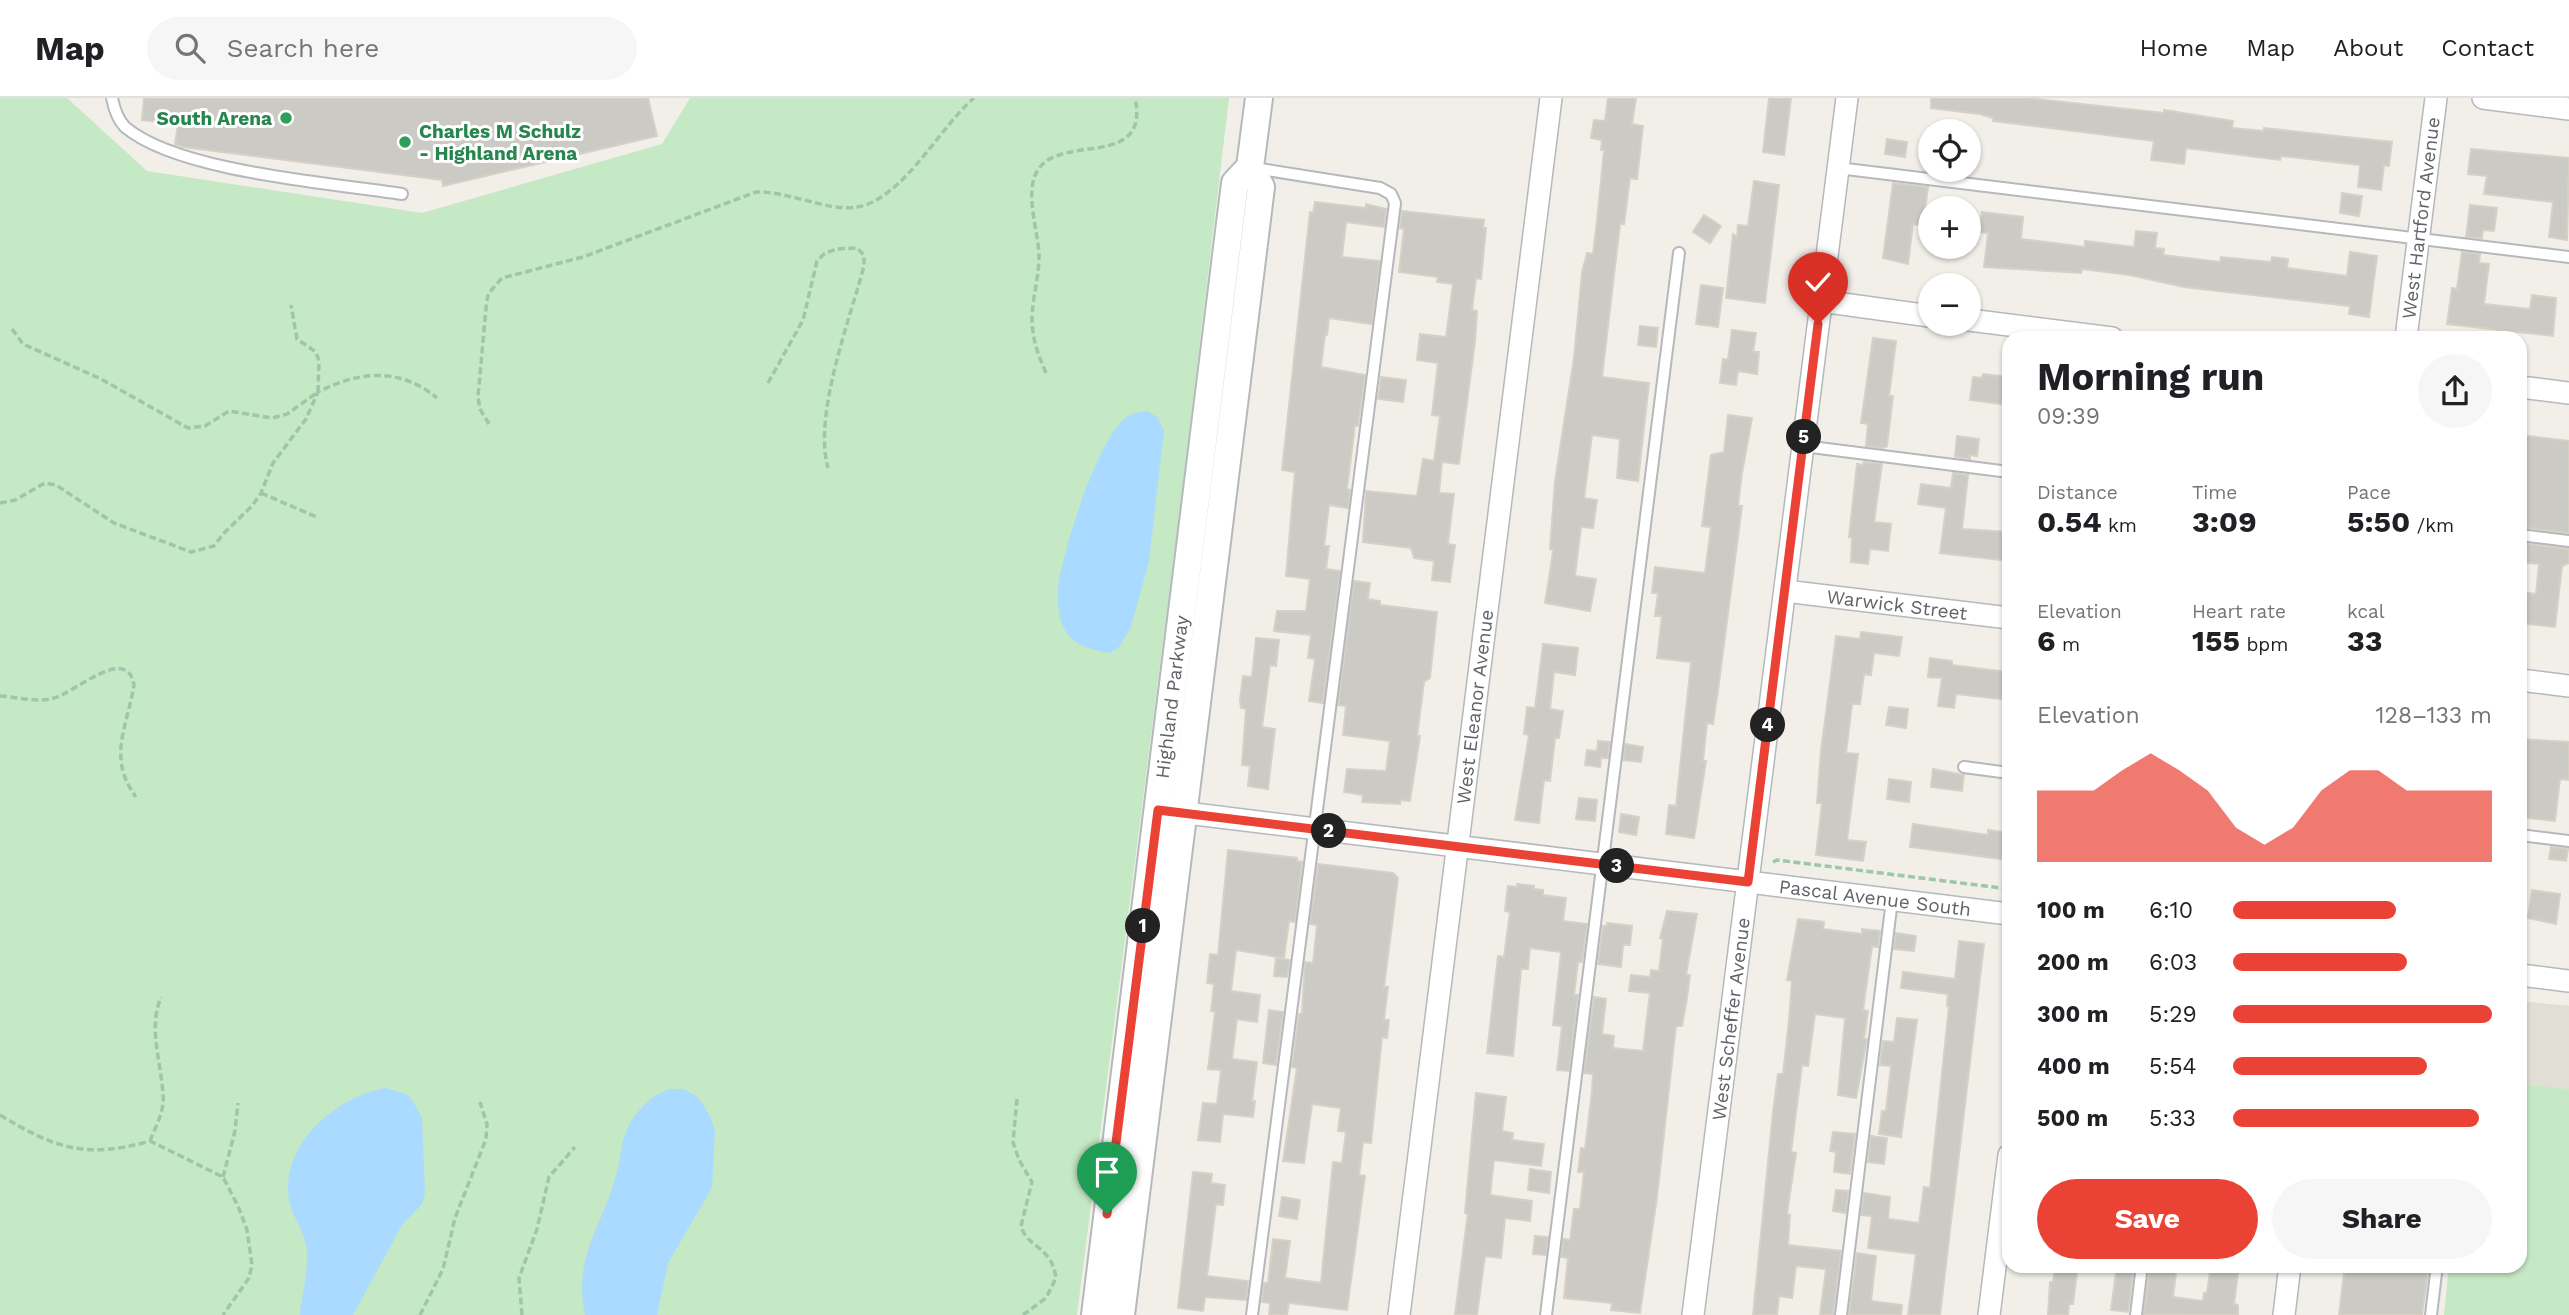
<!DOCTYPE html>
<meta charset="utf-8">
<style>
:root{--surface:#fff;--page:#f6f6f6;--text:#202124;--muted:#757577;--line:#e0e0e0;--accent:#ea4335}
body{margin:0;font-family:"Work Sans",sans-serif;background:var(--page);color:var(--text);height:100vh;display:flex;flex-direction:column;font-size:26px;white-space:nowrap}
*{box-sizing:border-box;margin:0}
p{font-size:23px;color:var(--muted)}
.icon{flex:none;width:38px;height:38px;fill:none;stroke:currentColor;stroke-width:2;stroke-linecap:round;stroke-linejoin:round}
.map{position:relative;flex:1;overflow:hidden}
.sheet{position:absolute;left:2002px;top:233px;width:525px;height:942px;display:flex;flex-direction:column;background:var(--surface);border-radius:21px;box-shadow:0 2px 5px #0004}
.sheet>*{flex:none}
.buttons{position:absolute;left:1918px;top:21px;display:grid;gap:14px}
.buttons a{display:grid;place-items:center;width:63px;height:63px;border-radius:50%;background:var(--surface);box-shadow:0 2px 5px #0004;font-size:35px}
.pin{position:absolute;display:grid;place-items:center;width:60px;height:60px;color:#fff;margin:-72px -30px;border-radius:50% 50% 50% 0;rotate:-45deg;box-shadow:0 0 7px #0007}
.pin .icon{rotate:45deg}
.km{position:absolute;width:35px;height:35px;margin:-18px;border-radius:50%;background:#222;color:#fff;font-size:19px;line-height:35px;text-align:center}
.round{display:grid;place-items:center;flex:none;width:74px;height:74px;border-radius:37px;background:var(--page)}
.overview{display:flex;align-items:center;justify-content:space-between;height:119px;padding:0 35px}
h1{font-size:38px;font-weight:700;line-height:52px}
.stats{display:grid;grid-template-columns:repeat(3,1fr);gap:10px;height:119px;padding:7px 35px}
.stats div{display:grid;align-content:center}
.stats b{font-size:30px;font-weight:700}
.stats small{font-size:19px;font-weight:400}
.stats p{font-size:19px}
.chart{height:196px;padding:14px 35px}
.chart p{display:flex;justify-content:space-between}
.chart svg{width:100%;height:126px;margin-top:7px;fill:var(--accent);opacity:.7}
.primary-button{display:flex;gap:14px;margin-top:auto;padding:14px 35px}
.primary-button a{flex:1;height:80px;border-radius:42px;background:var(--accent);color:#fff;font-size:28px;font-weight:700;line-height:80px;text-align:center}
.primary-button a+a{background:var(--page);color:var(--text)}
ul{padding:0 35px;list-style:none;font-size:23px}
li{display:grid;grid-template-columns:112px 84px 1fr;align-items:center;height:52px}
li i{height:18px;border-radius:9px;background:var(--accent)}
header{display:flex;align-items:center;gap:42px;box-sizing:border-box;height:98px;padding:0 35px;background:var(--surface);border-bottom:2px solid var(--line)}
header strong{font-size:33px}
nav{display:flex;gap:38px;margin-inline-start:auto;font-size:24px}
.search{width:490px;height:63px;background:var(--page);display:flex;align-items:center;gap:18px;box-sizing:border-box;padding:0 24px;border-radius:38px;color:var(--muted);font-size:26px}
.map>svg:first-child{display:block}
.education{fill:#e1ded6}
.green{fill:#c5e8c5}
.water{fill:#aadaff}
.building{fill:#cccac5;stroke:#d6d1c6;stroke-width:2}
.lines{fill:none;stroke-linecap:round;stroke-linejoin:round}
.service-casing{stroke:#b5b8bc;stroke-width:14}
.minor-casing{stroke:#b5b8bc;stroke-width:24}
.tertiary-casing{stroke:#b5b8bc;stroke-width:30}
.path{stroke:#9cc7a9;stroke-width:3.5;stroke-dasharray:7 3.5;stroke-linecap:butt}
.service{stroke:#fff;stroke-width:10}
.minor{stroke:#fff;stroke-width:21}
.tertiary{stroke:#fff;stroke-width:26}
.route-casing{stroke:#fff;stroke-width:14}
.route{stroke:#ea4335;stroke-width:9}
.leisure-dot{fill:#2e9e5b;stroke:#fff;stroke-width:2.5}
.labels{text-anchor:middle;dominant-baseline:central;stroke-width:6;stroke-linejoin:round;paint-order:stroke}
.leisure-label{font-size:19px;font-weight:bold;fill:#27864d;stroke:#fff;text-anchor:end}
.street-label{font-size:19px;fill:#5f6368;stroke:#fff}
</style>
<header>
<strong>Map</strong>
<div class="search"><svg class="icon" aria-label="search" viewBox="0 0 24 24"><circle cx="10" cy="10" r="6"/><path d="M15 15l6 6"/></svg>Search here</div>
<nav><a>Home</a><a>Map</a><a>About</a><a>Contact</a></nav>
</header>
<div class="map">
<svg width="2569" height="1217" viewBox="0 0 2569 1217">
<rect width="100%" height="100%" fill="#f1efe8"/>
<path class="education" d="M2520,903L2569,908V991L2520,985Z"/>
<path class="green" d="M0,0H67L147,73L422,115L662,46L690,0H1229L1181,403L1077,1217H0Z
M2520,985L2569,991V1217H2444L2449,1167H2520Z"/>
<path class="water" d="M1148,313L1158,320L1164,332L1149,463L1131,529L1119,549L1110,555C1098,553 1079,549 1070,539C1058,527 1056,498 1059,482C1067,442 1095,350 1123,322C1130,315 1138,314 1148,313Z
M386,990L409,997L422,1019L425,1095L422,1106L402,1127L353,1217H300C302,1196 310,1168 306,1147C303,1131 292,1118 289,1102C280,1046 337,998 386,990Z
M670,991H684L698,999L710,1018L715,1033L712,1090L668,1165L657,1217H585C573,1159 601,1131 616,1078C621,1062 621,1040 630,1025C639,1010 653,996 670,991Z"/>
<path class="building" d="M144,0H648L657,38L443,88L442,82L183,49L175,46L178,26L142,22Z
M1608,0H1636L1632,26L1643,28L1637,81L1630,80L1624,126H1620L1602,279L1649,285L1638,383L1617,380L1620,341L1592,337L1584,400L1597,402L1593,430L1581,429L1575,478L1596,481L1590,513L1545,505L1552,461L1553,451H1550L1555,383L1574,260L1582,175L1587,155L1593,156L1597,123L1604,52H1601L1602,42L1591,40L1594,22L1605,23Z
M1769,0H1791L1784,57L1763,54Z
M1931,0H2027L2164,15V12L2233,23L2232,30L2264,33V30L2392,44L2389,68L2384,67L2381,92L2358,89L2360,67L2281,58L2280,62L2186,50L2184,66L2151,62L2154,43L1993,23V20L1980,16L1931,10Z
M1887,41L1907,44L1905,59L1885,56Z
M2471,51L2569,60L2567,142L2549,139L2553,104L2484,96L2487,78L2468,76Z
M1754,83L1779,87L1765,205L1726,200L1733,136L1737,139L1738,127L1748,128Z
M1893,85L1928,89L1923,128L1913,126L1908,166L1883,160Z
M2342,95L2362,98L2359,118L2340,115Z
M1315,104L1366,110V106L1386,111L1384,129L1346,124L1342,159L1380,163L1372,226L1329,220L1327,237H1325L1321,269L1365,277L1358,328L1355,327L1347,391L1350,392L1348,410L1329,407L1324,448H1329L1326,471L1340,473L1323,605L1309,603L1315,561L1308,560L1311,537L1274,533L1277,513H1306L1310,481L1286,478L1295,374L1282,372L1310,114L1313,115Z
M2470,107L2497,110L2494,133L2483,132L2482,140L2466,139Z
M1402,113L1484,122L1483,130H1486L1481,181L1476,180L1472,212L1477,213L1475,243L1459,366L1442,364L1439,395L1454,396L1448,446L1455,447L1450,484L1432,482L1434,463L1414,460L1411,450L1363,444L1366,393L1417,398L1423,361L1434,363L1440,318L1432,317L1438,265L1417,262L1420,236L1446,239L1453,186L1437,184L1438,179L1399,174L1404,131L1400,130Z
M1982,114L2023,119L2021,141L2085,149V143L2134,149L2136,133L2157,135L2155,150L2164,151L2163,157L2220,164L2221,159L2271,164L2272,159L2288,161L2287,170L2347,178L2350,154L2377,158L2369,219L2349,216L2350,208L2184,189L2130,177L2082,171L2081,175L1984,169L1988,135L1979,134Z
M1704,117L1721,128L1710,145L1693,134Z
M2462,154L2480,156L2479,165L2489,166L2484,206L2530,211L2532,197L2556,200L2553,238L2447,226L2452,190L2457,191Z
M1701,187L1723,190L1718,229L1696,226Z
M1640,228L1658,230L1656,249L1638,247Z
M1732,232L1756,235L1753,254H1759L1757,276L1738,273L1736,287L1720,285L1723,261L1728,262Z
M1873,240L1896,243L1889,298H1893L1887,348L1883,350L1866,348L1868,326L1861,325Z
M1983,276L2009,279V307L1970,302L1973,279L1982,280Z
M1381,279L1406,282L1403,304L1378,301Z
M1728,317L1752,320L1742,375L1738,408H1742L1718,592L1713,626L1707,625L1703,663H1706L1694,740L1666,736L1669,707L1676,708L1691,564L1657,560L1662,518H1655L1658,495H1652L1655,469L1705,475L1711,429L1702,428L1711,357L1724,354Z
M2520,337L2569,343V435L2520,429Z
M1957,338L1979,341L1977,358L1970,357V361L1955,359Z
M1864,364L1882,366L1874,424L1891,426L1888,453L1870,451L1868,466L1851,464L1852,440L1849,439L1857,366L1863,367Z
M1953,375L1968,377L1962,431L2009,434V463L1940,455L1946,410L1918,406L1921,386L1951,390Z
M2520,445L2569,451V465L2562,468L2555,529L2520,525V494L2536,496L2539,466L2520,464Z
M1354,483L1370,485L1368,501L1380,503V507L1437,514L1430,580L1424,584L1417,638H1420L1410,703L1400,702V706L1362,704L1363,697L1344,694L1347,671L1386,673L1390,643L1343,637L1346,608L1338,607Z
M1861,534L1902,539L1899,558L1874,555L1871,577L1864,576L1860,606H1852L1846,655L1858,656L1847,742L1866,744L1863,763L1816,757L1822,705H1817L1821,653L1836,538L1860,541Z
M1256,540L1279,542L1276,568L1270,567L1262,629L1275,631L1268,691L1248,688L1250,668L1242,667L1246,611L1241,610L1240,602L1243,578L1252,579Z
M1543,546L1578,550L1575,577L1554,574L1550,611L1563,613L1559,640H1555L1550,683L1544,682L1539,725L1515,722L1529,637L1524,636L1527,609L1535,610Z
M1930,560L1952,563V567L2006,574L2009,578V602L1956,596L1954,610L1938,608L1942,580L1928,579Z
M1889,609L1908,611L1906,630L1886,627Z
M2520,641L2569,644V682L2560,681L2555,723L2520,719Z
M1598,643L1610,644L1608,660H1601L1600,669L1585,667L1587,652L1597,653Z
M1625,646L1643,649L1641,664L1623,662Z
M1933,671L1964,677L1962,693L1931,689Z
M1889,681L1911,684L1909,704L1887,701Z
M1579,700L1597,702L1595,723L1576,721Z
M1621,716L1639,719L1636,737L1619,734Z
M1913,726L1988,737V732L2009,735V762L1910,749Z
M2551,749L2568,751L2566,763L2549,761Z
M1228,752L1297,760V763L1302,764L1295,824L1289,823L1284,860L1236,852L1231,893L1260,897L1257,924L1237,921L1232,961L1257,964L1252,1003H1255L1253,1019L1223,1016L1220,1044L1198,1042L1203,1005L1217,1006L1221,972L1208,971L1215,914L1211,913L1214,886L1207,885L1210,856L1218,857Z
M1318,766L1393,775L1398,780L1384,889H1388L1384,922H1389L1387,940L1382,939L1371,1045L1363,1044L1359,1077L1365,1078L1347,1212L1289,1205L1287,1217H1269L1270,1205L1262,1204L1264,1185H1268L1273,1141L1290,1143L1285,1180L1321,1185L1333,1064L1342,1065L1346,1034L1338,1033L1341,1010L1312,1006L1304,1065L1283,1063L1297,970L1292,969L1299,916H1302L1305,864L1313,865L1317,827L1310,826Z
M1517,786L1534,788V791L1543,792V797L1566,800L1563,823L1587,826L1582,864H1578L1574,897H1578L1569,973L1557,972L1562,928L1553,927L1561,854L1530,850L1528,871H1521L1513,958L1487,955L1498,858L1504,859L1510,814L1505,813L1508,788L1517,789Z
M2532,792L2560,796L2556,826L2528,820Z
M1667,813L1697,816L1686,877H1690L1687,900L1682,928H1676L1657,1099L1640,1215L1611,1212L1612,1205L1564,1200L1568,1160L1561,1159L1563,1141L1570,1142L1574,1111H1580L1584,1074H1578L1581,1050L1585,1051L1592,993L1593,976L1584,975L1594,899L1606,901L1602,936L1614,938L1613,950L1643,953L1650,895L1629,893L1631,877L1650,879L1651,872L1659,873L1663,841L1660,840Z
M1798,821L1824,824L1823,831L1862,836V831L1880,833L1878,849L1872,848L1863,912L1868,913L1864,941H1867L1856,1000L1838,997L1845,920L1815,916L1808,968L1802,967L1791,1054L1796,1055L1787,1116L1790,1117L1788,1147L1841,1153L1833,1217H1820L1826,1171L1796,1168L1792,1200L1779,1198L1777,1217H1753L1773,1014L1778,976H1783L1789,922L1792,883L1787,882Z
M1607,825L1632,828L1630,847H1623L1621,869L1598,866L1603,828H1607Z
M1896,835L1916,838L1914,853L1894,851Z
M1959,843L1984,846L1940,1217H1908L1916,1156L1868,1150L1872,1118L1861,1117L1864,1095L1890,1099L1888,1121L1919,1125L1924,1089L1930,1090L1949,908H1947L1948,896L1901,890L1903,874L1955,881Z
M1276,860L1290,862L1287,879L1274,878Z
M1269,912L1283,914L1276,967L1263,965Z
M1897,920L1917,922L1901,1039L1879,1036L1882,1013H1886L1891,968L1880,967L1883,943L1894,944Z
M1476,995L1506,999L1502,1033L1513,1035L1512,1042L1544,1046L1541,1068L1494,1062L1490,1097L1532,1103L1530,1123L1505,1120L1501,1160L1485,1158L1477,1217H1455L1467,1122L1468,1116L1465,1115Z
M1833,1034L1855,1036L1850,1076L1834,1074L1836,1054L1830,1053Z
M1871,1038L1887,1040L1884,1066L1868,1064Z
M1530,1071L1551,1074L1549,1095L1528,1092Z
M1193,1074L1212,1076L1211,1085L1225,1087L1223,1107L1216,1106L1207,1178L1248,1183L1246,1202L1205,1199L1203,1213L1178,1210Z
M1836,1092L1848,1093L1846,1115L1833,1113Z
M1282,1099L1300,1102L1297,1121L1279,1118Z
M1535,1138L1548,1139L1546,1157L1533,1156Z
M1857,1155L1876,1158L1871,1203L1902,1207L1901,1217H1849Z
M2056,1167H2078L2073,1206H2069L2068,1217H2048L2050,1184H2053Z
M2117,1167H2134L2128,1214L2111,1212Z
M2150,1167H2177L2173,1199L2203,1203L2204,1195H2207L2211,1167H2239L2234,1206L2238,1207V1217L2144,1216Z
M2345,1167H2378V1170L2407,1174L2408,1167H2429L2422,1217H2339Z"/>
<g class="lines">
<g class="service-casing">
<path id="service" d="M112,0C114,10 117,21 125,29C178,74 331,85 402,96
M1838,70L2569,159
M1803,348L2009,374
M2520,437L2569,443
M1964,669L2009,675
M2520,737L2569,743
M1252,1217L1395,105L1391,96L1380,90L1254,70
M1546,1217L1679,155
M1841,1217L1892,802
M2136,1217L2142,1167
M2431,1217L2437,1167"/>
</g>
<g class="minor-casing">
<path id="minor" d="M2483,0L2569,11
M1821,203L1930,218
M1969,222L2112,240
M2406,240L2436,0
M2520,289L2569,295
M1785,493L2009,520
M2520,582L2569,588
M1170,713L2009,816
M2520,877L2569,883
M1399,1217L1551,0
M1693,1217L1847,0
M1989,1217L2009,1057
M2284,1217L2290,1167"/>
</g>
<g class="tertiary-casing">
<path id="tertiary" d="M1095,1217L1235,85L1250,69L1259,0
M1121,1217L1261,89L1250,69"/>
</g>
<path class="path" d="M12,231L23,246L101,281L188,330L205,328L229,313L272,320L287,316L318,294L319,263L316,254L297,241L291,207
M1046,275C1040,261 1035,249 1033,234C1029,209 1039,184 1039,159C1039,133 1022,91 1040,69C1066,37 1150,70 1135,0
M768,285L803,222L817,163L824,156L836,151L857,150L864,157V168C850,221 813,317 828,370
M489,326L480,311L478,299L486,210L488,196L502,180L583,159L756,94C789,93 828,114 857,109C902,102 940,29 974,0
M261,395L319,420
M0,405L15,402L45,385L56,387L114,425L191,454L214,448L224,435L252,408L261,395L273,365L306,321L318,294C359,273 400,269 437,300
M0,598C17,599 38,605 54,600C76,594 127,546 134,587C127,630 107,660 136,699
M1773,764L1777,762L2009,791
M1017,1001L1013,1044L1019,1062L1032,1084L1021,1128C1027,1150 1052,1148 1056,1180L1046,1200L1023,1217
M0,1017C56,1051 86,1061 150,1043L223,1079L238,1108L247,1132L252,1167L249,1180L223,1217
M150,1043C156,1028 165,1012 163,996C161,963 148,930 161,899
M223,1079L235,1033L238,1005
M420,1217L443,1171L455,1120L486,1041L487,1026L480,1004
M522,1217L519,1180L537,1131L549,1079L575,1049"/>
<use href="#service" class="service"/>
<use href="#minor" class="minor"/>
<use href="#tertiary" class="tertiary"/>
</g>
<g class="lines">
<g class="route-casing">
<path id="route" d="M1107,1116L1158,712L1748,784L1818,226"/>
</g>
<use href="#route" class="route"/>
</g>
<g class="leisure-dot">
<circle cx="286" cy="20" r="7"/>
<circle cx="405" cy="44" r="7"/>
</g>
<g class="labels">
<g class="leisure-label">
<text x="272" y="20">South Arena</text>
<text x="419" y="33" text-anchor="start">Charles M Schulz<tspan x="419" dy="22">- Highland Arena</tspan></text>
</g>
<g class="street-label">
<text transform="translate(2421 120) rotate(-83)">West Hartford Avenue</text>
<text transform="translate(1897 507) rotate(7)">Warwick Street</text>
<text transform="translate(1172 599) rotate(-83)">Highland Parkway</text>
<text transform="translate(1475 609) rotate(-83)">West Eleanor Avenue</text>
<text transform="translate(1875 800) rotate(7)">Pascal Avenue South</text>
<text transform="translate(1731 921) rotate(-83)">West Scheffer Avenue</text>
</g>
</g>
</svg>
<div class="buttons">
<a><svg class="icon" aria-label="locate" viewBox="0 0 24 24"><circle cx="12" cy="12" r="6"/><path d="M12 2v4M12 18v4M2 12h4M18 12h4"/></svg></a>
<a>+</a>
<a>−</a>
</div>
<div class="pin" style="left:1107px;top:1116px;background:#1e9e55"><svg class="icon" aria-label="arrive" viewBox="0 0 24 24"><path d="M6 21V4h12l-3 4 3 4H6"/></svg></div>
<div class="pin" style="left:1818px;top:226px;background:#d93025"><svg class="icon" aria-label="check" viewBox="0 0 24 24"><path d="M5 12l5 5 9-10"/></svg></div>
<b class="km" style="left:1143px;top:828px">1</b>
<b class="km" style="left:1329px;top:733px">2</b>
<b class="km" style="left:1617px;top:768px">3</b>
<b class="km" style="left:1768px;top:627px">4</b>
<b class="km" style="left:1804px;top:339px">5</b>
<section class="sheet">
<div class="overview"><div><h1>Morning run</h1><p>09:39</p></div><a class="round"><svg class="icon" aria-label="share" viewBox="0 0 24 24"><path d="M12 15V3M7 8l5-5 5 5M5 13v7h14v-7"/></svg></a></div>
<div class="stats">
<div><p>Distance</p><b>0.54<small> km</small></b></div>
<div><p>Time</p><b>3:09</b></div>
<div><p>Pace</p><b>5:50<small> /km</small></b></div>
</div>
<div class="stats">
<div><p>Elevation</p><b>6<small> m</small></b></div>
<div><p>Heart rate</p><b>155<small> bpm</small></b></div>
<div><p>kcal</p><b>33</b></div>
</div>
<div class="chart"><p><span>Elevation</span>128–133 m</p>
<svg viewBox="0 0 160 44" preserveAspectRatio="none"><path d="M0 44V19L10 19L20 19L30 12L40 6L50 12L60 19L70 32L80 38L90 32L100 19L110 12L120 12L130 19L140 19L150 19L160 19V44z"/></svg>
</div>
<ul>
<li><b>100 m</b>6:10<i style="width:63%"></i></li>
<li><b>200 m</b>6:03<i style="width:67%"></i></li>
<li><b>300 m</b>5:29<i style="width:100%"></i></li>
<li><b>400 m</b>5:54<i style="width:75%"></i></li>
<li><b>500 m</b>5:33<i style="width:95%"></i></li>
</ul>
<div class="primary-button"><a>Save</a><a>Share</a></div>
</section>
</div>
